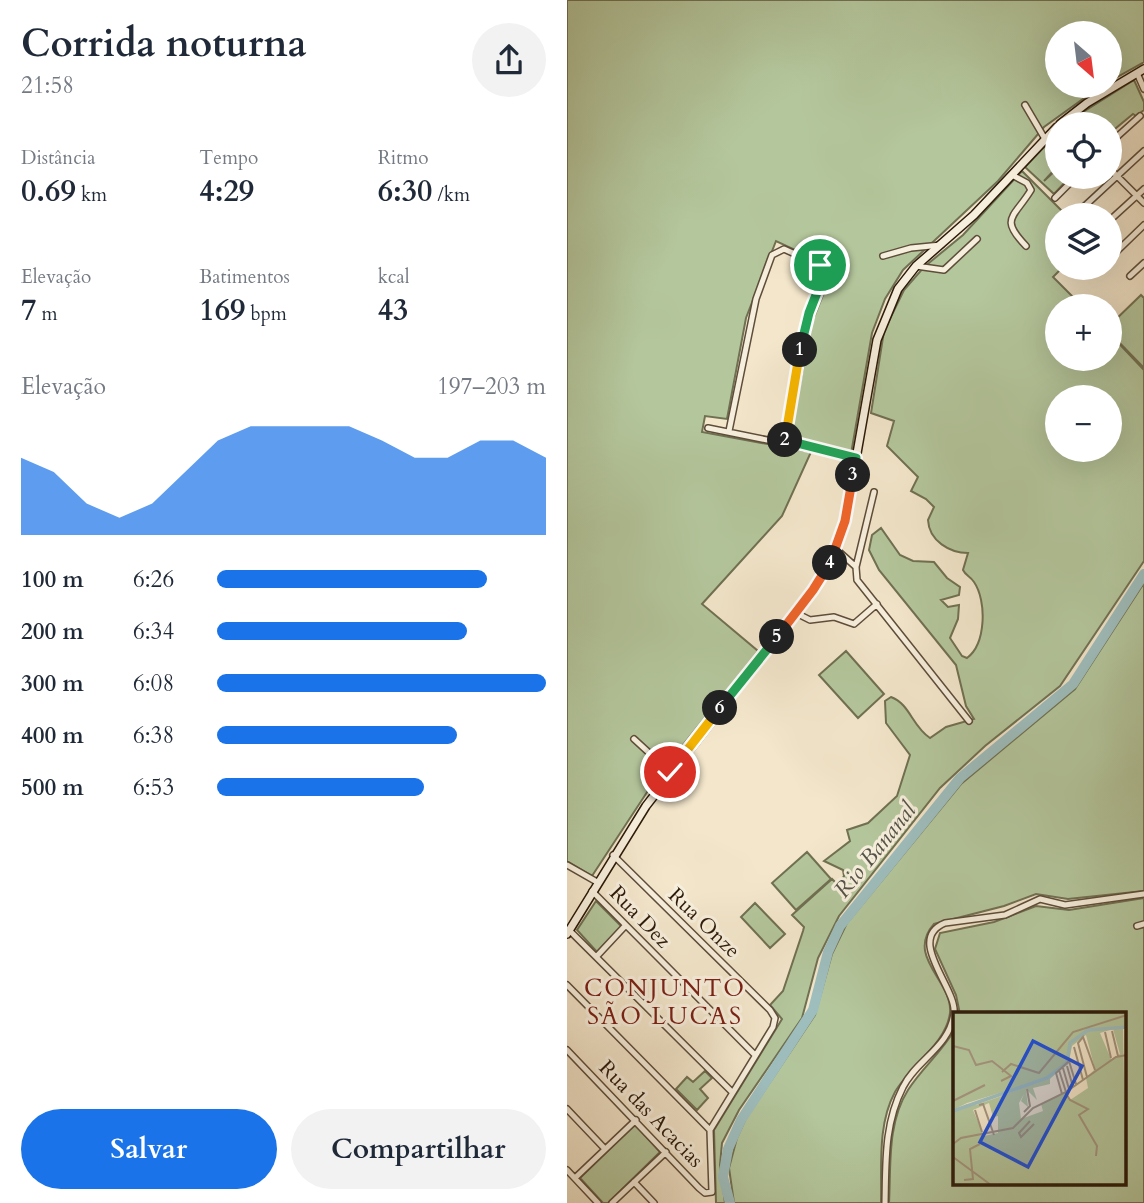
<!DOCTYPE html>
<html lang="pt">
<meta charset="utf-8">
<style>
:root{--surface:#fff;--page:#f2f2f3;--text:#1f2937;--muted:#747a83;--accent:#1a73e8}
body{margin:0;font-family:Cardo,serif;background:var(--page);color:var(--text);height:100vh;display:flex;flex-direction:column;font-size:26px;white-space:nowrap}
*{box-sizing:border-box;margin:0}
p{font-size:23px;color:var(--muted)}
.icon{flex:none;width:38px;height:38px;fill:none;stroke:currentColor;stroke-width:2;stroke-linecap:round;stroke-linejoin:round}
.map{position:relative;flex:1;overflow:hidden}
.drawer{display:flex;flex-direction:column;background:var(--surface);width:567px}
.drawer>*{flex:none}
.needle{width:46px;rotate:152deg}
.buttons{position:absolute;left:478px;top:21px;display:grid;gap:14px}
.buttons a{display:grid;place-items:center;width:77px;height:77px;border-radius:50%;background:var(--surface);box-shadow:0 7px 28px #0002;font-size:35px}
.pin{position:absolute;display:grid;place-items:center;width:60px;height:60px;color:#fff;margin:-30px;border:4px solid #fff;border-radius:50%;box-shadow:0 2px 7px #0007}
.km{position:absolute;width:35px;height:35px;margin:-18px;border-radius:50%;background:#222;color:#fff;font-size:19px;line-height:35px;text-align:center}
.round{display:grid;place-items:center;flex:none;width:74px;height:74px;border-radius:37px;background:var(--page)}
.summary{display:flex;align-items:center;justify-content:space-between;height:119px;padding:0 21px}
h1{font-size:38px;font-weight:600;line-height:52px}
.metrics{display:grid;grid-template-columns:repeat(3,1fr);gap:10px;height:119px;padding:7px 21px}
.metrics div{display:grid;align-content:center}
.metrics b{font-size:30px;font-weight:600}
.metrics small{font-size:19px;font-weight:400}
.metrics p{font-size:19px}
.chart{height:196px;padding:14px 21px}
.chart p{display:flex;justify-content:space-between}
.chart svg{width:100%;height:126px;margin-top:7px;fill:var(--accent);opacity:.7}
.action{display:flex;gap:14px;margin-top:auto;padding:14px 21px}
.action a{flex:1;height:80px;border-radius:42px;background:var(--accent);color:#fff;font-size:28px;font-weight:600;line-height:80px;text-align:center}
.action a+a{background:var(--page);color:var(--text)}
ul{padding:0 21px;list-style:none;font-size:23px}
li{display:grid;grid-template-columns:112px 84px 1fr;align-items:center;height:52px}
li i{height:18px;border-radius:9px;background:var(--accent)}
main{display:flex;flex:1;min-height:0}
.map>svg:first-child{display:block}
.green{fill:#b4c69c;stroke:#707052;stroke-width:2;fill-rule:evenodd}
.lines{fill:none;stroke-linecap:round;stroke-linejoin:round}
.river{stroke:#9ebebe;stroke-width:10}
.street-casing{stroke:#5e4d3a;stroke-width:8}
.secondary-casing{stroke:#2c1a09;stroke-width:10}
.street{stroke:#f7efdd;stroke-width:5}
.secondary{stroke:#f7efdd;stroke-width:7}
.split-1-casing{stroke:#fff;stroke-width:14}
.split-2-casing{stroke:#fff;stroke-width:14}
.split-3-casing{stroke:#fff;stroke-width:14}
.split-4-casing{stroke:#fff;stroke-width:14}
.split-5-casing{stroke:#fff;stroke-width:14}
.split-6-casing{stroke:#fff;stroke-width:14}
.split-7-casing{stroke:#fff;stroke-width:14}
.split-1{stroke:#22a559;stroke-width:9}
.split-2{stroke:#f5b400;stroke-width:9}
.split-3{stroke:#22a559;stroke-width:9}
.split-4{stroke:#f0652b;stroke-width:9}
.split-5{stroke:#f0652b;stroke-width:9}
.split-6{stroke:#22a559;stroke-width:9}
.split-7{stroke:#f5b400;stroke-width:9}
.labels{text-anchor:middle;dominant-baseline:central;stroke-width:6;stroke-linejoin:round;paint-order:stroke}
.street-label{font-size:21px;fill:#2c1a09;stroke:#f7efdd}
.water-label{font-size:23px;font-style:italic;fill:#545348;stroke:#f7efdd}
.quarter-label{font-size:24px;letter-spacing:2px;fill:#7a1f14;stroke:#f7efdd}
.inset-river{fill:none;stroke:#9ebebe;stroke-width:3.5}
.inset-road{fill:none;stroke:#a3947d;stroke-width:2}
.view{fill:#1d4ed8;fill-opacity:0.15;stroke:#1d4ed8;stroke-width:3.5}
.inset-edge{fill:none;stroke:#2c1a09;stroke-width:3.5}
</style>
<main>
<section class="drawer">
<div class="summary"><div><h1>Corrida noturna</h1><p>21:58</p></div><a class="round"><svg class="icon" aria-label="share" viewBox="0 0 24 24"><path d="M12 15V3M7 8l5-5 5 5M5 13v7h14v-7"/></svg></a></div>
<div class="metrics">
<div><p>Distância</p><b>0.69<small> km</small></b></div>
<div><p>Tempo</p><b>4:29</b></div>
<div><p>Ritmo</p><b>6:30<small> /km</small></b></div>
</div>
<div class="metrics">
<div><p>Elevação</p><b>7<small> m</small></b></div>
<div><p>Batimentos</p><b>169<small> bpm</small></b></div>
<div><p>kcal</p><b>43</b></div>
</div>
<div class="chart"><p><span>Elevação</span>197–203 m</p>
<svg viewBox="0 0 160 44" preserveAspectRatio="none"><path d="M0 44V17L10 22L20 33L30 38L40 33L50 22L60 11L70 6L80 6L90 6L100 6L110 11L120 17L130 17L140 11L150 11L160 17V44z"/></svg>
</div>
<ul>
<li><b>100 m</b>6:26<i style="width:82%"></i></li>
<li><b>200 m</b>6:34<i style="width:76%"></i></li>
<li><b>300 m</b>6:08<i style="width:100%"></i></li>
<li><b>400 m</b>6:38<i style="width:73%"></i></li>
<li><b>500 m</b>6:53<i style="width:63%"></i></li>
</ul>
<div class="action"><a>Salvar</a><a>Compartilhar</a></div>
</section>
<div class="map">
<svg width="577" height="1203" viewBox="0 0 577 1203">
<rect width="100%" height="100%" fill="#f3e6cb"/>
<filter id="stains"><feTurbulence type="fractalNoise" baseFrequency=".00286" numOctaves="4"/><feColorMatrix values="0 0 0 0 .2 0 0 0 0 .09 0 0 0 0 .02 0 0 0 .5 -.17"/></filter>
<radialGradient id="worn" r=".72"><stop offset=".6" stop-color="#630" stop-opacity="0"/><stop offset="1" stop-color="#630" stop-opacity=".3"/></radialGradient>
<path class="green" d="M0,0H577V62L543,81L542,33H490V86H534L477,127L431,181L336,270L318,299L305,333L284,454L222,440L245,322L267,268L209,241L179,318L160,419L138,416L135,432L244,452L215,516L135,604L191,651L88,780L25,876L0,861Z
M567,80L577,102V110L569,116L566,114L543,133L542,124H497Z
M480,144L490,153V167L477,181L490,169V177H503L487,194L458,167Z
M455,171L499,215H490V268H495L486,277L515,306H490V359H542L543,334L577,370V561L493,686L418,746L373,788L272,916L251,958L235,1018L172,1110L155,1143L153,1165L158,1203H149L147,1130L215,1019L203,1005L216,991L236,931L237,927L225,915L265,879L271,885L277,876L276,870L257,861L283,841L280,830L301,823L330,796L343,755L319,723L318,701L324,697C343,704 345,726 363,738L379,727L407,719L399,706L389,665L312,570L302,550L305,535L314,528L333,555L346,561L367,562L380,578L393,587L392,595L374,600L381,607L392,605L391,619L383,638L395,656L400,658C419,644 420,601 407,582C403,576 399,576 396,570L401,553C383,553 362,541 361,520L367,507L359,499L344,491L351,477L320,446L327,421L304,413L317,331L337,290L357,267L396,235ZM490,397H542V450H490Z
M574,295L577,298V368L542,332L543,325Z
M577,583V891L501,899L469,894L437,906L367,924C338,957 386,981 383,1013C379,1044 343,1066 328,1092C310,1125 315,1167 314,1203H167L162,1168L170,1138L179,1118L248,1015L265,954L280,923L394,784L508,689Z
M279,651L317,694L291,718L252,675Z
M240,852L264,879L229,910L205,883Z
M577,898V1203H322C324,1166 320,1123 341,1090C355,1068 375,1052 388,1029V1184H558V1014H393L389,995L368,949L373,933L427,922L469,906L502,910Z
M29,901L55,927L30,952L10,930Z
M188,903L218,934L203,948L174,917Z
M138,1071L145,1078L133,1089L141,1098L130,1110L109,1089L120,1077L126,1082Z
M68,1124L93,1152L41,1203H36L13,1178Z"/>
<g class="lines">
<path class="river" d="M163,1203L156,1177L161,1149L174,1120L246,1010L261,952L273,926L393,778L506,684L577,574"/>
<g class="street-casing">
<path id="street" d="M570,73L577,89
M458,105L478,139
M482,135L490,142
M542,144L573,116
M542,168L577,203
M445,175L460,183L464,190C447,218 432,218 459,246
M488,198L509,177
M508,215L577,151
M542,221L577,189
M316,256L344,248L374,245
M545,256L577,225
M349,266L377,270L410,239
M563,276L577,263
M141,428L289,458
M162,431L189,299L205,255L217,249L252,265L258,272L237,334L218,441
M307,492L289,567L290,580L402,721
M269,549L289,567
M229,613L243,620L267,617L287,624L310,604
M67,739L103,772
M0,865L30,882
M25,891L188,1055
M570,926L577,924
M2,930L165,1092
M30,956L58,926
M0,985L143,1130
M0,1050L132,1188L138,1193L145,1192L143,1130L206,1027L208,1018L203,1010L46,855
M0,1109L38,1149
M0,1170L31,1203
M8,1178L69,1120
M67,1182L87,1203
M45,1203L99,1152
M318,1203C319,1163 317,1124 336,1087C349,1060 383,1047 387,1013C390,988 338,939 378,923L438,915L473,899L498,905L577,894"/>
</g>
<g class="secondary-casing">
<path id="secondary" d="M493,124L520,103L577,69
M0,934L79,806L229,613L262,565L278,521L310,340L331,289L349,266L407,215L490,127"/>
</g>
<use href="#street" class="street"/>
<use href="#secondary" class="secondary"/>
</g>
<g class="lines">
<g class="split-1-casing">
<path id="split-1" d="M233,350L242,313L258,272L253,265"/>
</g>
<g class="split-2-casing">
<path id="split-2" d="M218,440L233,350"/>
</g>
<g class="split-3-casing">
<path id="split-3" d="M218,440L289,458L286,475"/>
</g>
<g class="split-4-casing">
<path id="split-4" d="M263,563L278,521L286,475"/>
</g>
<g class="split-5-casing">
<path id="split-5" d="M210,637L246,590L263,563"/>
</g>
<g class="split-6-casing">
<path id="split-6" d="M153,708L210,637"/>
</g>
<g class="split-7-casing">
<path id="split-7" d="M103,772L153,708"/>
</g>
<use href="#split-1" class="split-1"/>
<use href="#split-2" class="split-2"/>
<use href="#split-3" class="split-3"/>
<use href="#split-4" class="split-4"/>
<use href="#split-5" class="split-5"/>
<use href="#split-6" class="split-6"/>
<use href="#split-7" class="split-7"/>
</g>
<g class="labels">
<g class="street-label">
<text transform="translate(73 917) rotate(46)">Rua Dez</text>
<text transform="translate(137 923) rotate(44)">Rua Onze</text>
<text transform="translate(84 1114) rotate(46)">Rua das Acacias</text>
</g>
<g class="water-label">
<text transform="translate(308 850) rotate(-51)">Rio Bananal</text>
</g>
<g class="quarter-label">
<text x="98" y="988">CONJUNTO<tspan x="98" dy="28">SÃO LUCAS</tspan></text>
</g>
</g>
<g transform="translate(386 1012)">
<rect width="173" height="173" fill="#f3e6cb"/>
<path d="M0,0H173V15L170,14L173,173H0V100L14,92L23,93L46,85L92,67L14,91L0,98ZM160,17L167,42L158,47L147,21ZM133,23L142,57L133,66L135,76L117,88L112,81L88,92L90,99L68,107L66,91L71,82L68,89L75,95L73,77L84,88L80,76L97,72V67L116,49L119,34ZM36,91L40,105L45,104V121L31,124L20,98Z" fill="#b4c69c" fill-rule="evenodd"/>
<path class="inset-river" d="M0,99L94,66L114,51L117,31L135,18L174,15"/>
<path class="inset-road" d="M159,19L165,44M152,20L158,46M0,34L16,38L23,53L39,49L58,64L48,69M121,35L130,68M114,54L120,75M110,56L116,77M106,58L113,80M49,60L58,52L86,61L120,20L174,3M134,65L125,31L130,25L142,58M112,80L117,88L135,97L126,103L144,134L143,144M109,82L103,61L116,49L123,72M0,89L32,73M26,93L30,92L41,123M22,98L29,120M71,100L77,94L74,77M77,109L66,121L68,125L81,112M0,132L8,126L60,116L80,96L113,80L163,45L174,43M0,145L38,173M11,168L20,167L17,137L27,132"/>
<path class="view" d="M80,29L129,54L75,155L27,130Z"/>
<rect width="173" height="173" class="inset-edge"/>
</g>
<rect width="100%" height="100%" filter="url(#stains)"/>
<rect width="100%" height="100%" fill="url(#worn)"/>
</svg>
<div class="buttons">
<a><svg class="needle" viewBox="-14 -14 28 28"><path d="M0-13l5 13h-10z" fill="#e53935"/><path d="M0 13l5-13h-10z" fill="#747a83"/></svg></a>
<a><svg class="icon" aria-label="locate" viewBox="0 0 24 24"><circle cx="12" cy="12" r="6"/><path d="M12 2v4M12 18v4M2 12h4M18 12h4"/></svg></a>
<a><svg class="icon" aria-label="layers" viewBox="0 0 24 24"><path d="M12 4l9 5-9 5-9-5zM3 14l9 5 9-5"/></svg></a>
<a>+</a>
<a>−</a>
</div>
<div class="pin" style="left:253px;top:265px;background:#1e9e55"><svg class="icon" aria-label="arrive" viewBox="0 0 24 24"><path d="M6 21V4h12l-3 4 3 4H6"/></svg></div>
<div class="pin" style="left:103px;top:772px;background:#d93025"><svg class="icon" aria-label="check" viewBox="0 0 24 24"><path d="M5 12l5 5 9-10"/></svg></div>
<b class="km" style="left:233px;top:350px">1</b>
<b class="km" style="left:218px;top:440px">2</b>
<b class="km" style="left:286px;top:475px">3</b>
<b class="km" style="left:263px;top:563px">4</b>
<b class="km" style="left:210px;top:637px">5</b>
<b class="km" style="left:153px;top:708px">6</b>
</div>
</main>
